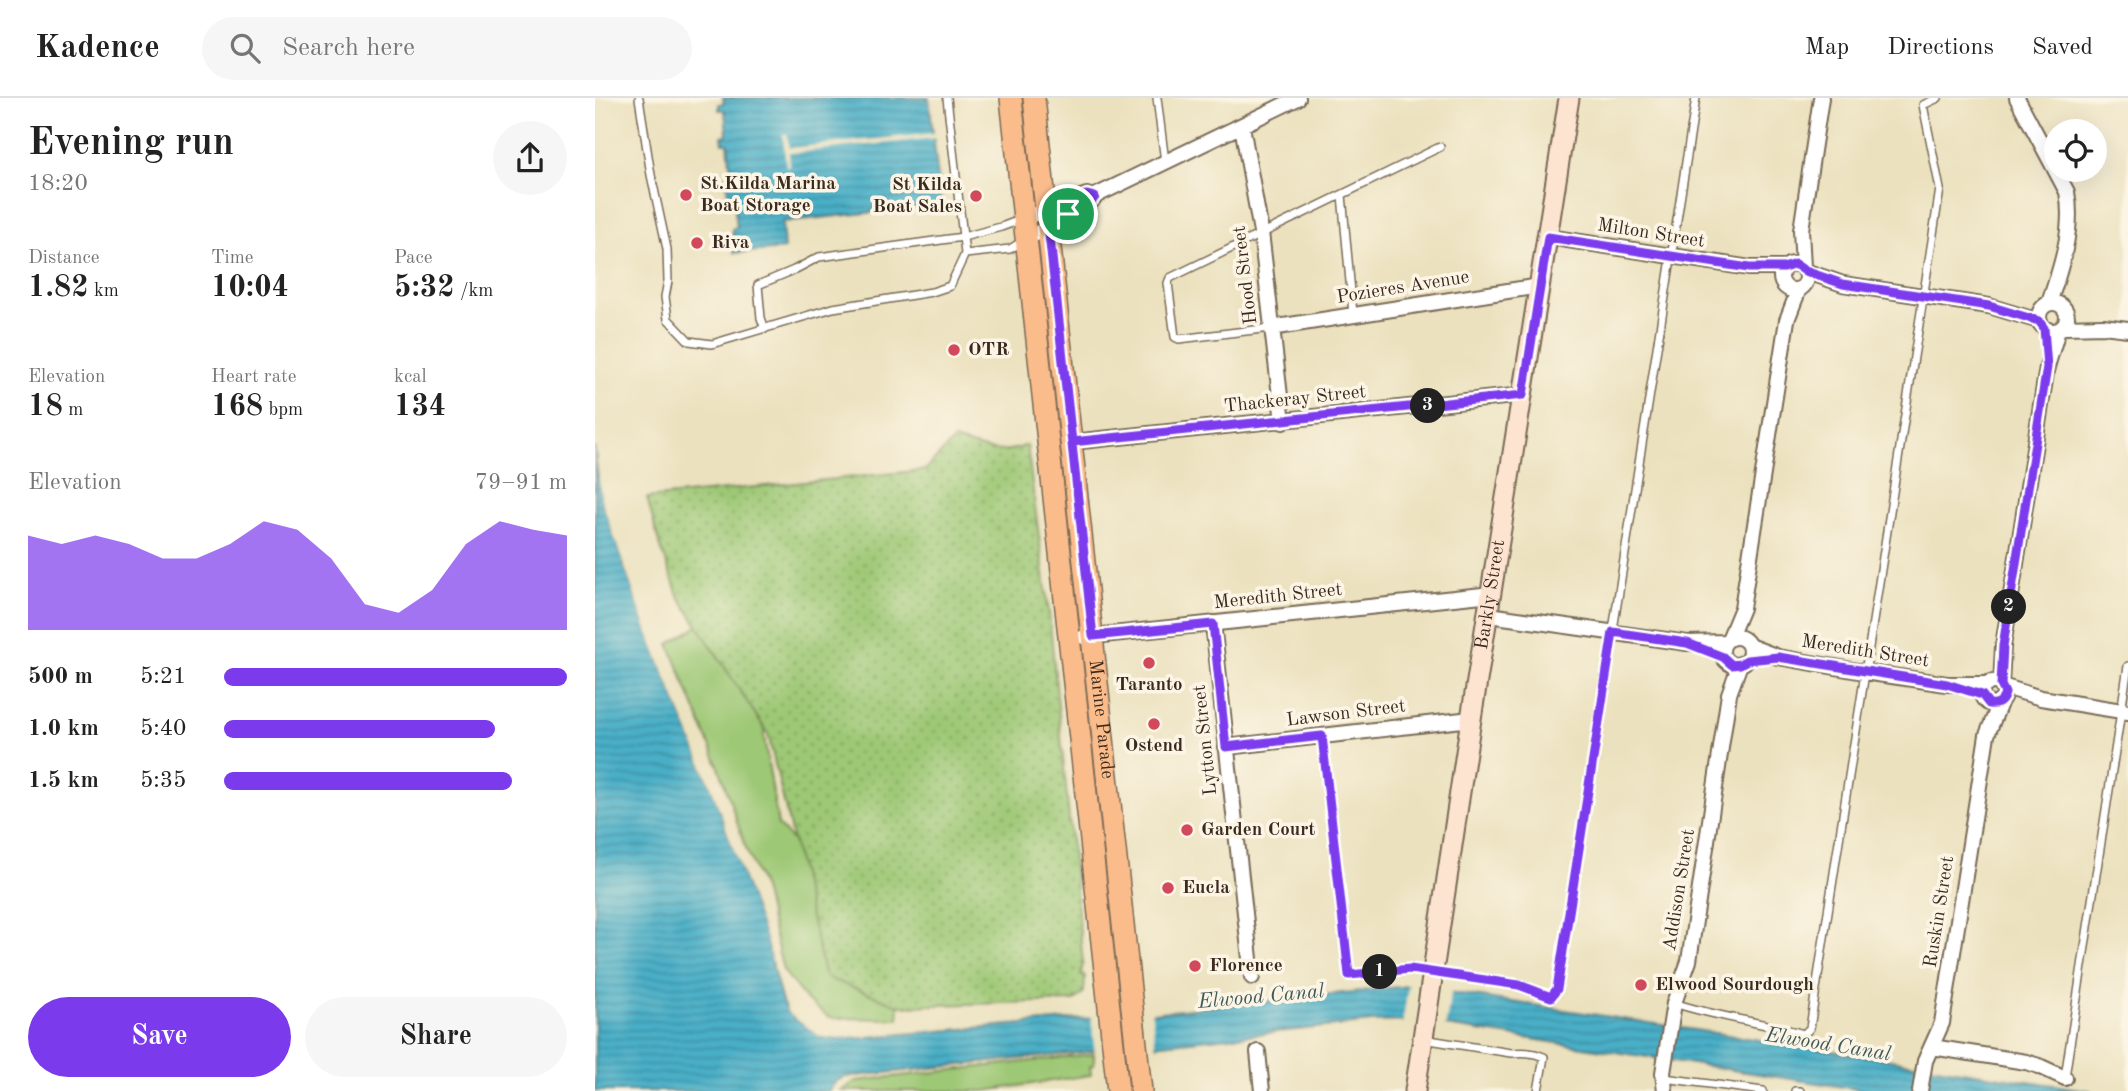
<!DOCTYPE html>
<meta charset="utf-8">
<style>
:root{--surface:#fff;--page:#f6f6f6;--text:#222;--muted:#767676;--line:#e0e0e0;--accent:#7c3aed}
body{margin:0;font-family:"Old Standard TT",serif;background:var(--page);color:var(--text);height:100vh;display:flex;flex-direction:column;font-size:26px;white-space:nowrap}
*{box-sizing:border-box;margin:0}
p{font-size:23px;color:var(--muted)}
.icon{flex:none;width:38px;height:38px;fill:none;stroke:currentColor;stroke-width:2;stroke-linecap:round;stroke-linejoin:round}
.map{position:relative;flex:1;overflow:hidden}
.side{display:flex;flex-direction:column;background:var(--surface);width:595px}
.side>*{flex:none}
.controls{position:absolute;left:1449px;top:21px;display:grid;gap:14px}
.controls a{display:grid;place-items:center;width:63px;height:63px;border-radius:50%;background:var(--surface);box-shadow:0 7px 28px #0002;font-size:35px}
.pin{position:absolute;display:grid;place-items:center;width:60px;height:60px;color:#fff;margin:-30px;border:4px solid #fff;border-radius:50%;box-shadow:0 2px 7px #0007}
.km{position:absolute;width:35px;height:35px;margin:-18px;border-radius:50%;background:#222;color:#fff;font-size:19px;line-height:35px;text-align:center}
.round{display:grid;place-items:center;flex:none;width:74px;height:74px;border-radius:37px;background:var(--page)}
.head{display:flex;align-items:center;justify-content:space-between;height:119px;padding:0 28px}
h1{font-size:38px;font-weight:800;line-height:52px}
.stats{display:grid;grid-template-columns:repeat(3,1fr);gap:10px;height:119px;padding:7px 28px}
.stats div{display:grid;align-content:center}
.stats b{font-size:30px;font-weight:800}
.stats small{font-size:19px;font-weight:400}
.stats p{font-size:19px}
.chart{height:196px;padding:14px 28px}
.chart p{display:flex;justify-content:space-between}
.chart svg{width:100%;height:126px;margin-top:7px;fill:var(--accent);opacity:.7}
.action{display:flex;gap:14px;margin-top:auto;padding:14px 28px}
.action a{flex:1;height:80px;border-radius:42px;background:var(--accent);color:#fff;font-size:28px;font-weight:800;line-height:80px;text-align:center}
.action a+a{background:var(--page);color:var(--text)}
ul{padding:0 28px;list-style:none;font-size:23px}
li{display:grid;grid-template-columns:112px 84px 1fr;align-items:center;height:52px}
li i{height:18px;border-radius:9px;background:var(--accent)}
header{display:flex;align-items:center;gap:42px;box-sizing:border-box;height:98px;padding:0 35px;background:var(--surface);border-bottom:2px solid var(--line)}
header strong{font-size:33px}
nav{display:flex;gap:38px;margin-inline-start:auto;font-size:24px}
.search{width:490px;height:63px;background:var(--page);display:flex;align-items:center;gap:18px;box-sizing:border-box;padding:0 24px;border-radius:38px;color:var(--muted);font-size:26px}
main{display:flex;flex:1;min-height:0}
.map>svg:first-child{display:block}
.grass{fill:#9dc875;stroke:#6c794a;stroke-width:2}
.park{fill:url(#park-dots);stroke:#6c794a;stroke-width:2}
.water{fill:url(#water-rules);stroke:#426c72;stroke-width:2}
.pier{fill:#ebe1be}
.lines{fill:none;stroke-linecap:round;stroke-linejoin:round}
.service-casing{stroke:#796a56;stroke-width:10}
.minor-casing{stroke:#796a56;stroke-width:18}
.secondary-casing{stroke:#796a56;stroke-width:23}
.primary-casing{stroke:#796a56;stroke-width:24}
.service{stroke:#fff;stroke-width:7}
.minor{stroke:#fff;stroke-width:14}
.secondary{stroke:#fde4d1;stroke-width:19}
.primary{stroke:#fabc8b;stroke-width:21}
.route-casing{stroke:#fff;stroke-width:14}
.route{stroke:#7c3aed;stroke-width:9}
.poi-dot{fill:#d1495b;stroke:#fcf5e5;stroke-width:2.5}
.labels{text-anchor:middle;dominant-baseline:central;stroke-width:7;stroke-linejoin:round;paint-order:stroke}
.poi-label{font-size:19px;font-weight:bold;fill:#3b2a1e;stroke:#fcf5e5;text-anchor:start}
.street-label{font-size:19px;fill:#3b2a1e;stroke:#fcf5e5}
.water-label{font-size:21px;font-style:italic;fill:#405959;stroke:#fcf5e5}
</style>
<header>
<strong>Kadence</strong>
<div class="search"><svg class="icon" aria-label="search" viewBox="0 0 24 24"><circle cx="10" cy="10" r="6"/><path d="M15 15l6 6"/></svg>Search here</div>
<nav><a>Map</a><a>Directions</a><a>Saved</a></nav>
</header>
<main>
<section class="side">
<div class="head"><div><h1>Evening run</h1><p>18:20</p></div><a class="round"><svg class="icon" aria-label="share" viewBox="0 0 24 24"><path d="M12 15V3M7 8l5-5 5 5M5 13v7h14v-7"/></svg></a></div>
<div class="stats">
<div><p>Distance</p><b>1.82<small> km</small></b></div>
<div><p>Time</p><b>10:04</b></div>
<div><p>Pace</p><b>5:32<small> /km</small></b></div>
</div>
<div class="stats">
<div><p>Elevation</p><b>18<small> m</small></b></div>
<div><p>Heart rate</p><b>168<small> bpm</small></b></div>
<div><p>kcal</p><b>134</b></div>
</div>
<div class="chart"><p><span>Elevation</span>79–91 m</p>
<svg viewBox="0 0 160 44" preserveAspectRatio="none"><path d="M0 44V11L10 14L20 11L30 14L40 19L50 19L60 14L70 6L80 9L90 19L100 35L110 38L120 30L130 14L140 6L150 9L160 11V44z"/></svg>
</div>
<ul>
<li><b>500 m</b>5:21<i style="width:100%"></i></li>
<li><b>1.0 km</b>5:40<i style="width:79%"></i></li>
<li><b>1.5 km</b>5:35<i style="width:84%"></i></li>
</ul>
<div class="action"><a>Save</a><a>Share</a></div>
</section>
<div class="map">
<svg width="1533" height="993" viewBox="0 0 1533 993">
<defs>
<pattern id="park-dots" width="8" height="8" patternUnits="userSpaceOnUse" patternTransform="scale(1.75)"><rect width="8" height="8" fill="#9dc875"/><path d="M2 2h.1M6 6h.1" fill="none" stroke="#81a35f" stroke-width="1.8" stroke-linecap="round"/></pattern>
<pattern id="water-rules" width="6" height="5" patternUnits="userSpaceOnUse" patternTransform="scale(1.75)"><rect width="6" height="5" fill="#48afc7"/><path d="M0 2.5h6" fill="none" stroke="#3d8fa1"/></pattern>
</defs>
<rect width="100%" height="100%" fill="#fcf5e5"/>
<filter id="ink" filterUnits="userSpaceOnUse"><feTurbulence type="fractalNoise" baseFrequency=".0143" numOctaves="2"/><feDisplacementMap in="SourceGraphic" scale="14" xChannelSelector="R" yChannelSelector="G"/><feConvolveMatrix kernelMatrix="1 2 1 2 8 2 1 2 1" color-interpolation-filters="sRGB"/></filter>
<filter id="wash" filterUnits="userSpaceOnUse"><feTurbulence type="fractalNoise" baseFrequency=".00686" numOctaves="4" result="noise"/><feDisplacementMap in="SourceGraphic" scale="28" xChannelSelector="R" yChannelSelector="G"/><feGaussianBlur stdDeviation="1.57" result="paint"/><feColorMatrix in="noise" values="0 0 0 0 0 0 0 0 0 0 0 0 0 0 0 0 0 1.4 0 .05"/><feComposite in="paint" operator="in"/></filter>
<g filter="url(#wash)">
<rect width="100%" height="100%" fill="#ebe1be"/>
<path class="grass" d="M113,522L171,613L169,639L183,727L215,761L302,870L304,921L235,920L212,903L188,872L168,791L150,748L125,672L74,546Z
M499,956V967L495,968L496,977L390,993H246L261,983Z"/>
<path class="park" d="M359,342C386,350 404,359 432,347L454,515L488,865L486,876L490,879L489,894L479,903L306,908L230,879L173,636L83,497L64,444L52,400L330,372Z"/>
<path class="water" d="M128,0H334L346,107L187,124L189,151L139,155L137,131L142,129L138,97H133L131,78L136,76L133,45H128L127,38L132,37L130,12H124V6L129,5Z
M0,349L6,401L53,535L116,688L171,841L187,903L193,915L224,938L233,940L272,939L557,915L814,888L1497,993H1274L851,928L807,923L777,924L250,979L241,983L234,993H0Z"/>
<path class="pier" d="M341,35L342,40L194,55L195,68L191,69L188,36H192L194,50Z
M0,345L3,348L9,400L56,534L120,687L174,840L191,902L196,913L225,935L233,937L271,936L272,939L233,940L224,938L193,915L188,903L171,841L116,688L53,535L6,401Z
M814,884L857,890L850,931L807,927Z
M556,911L561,951L500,957L496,917Z"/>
</g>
<g filter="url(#ink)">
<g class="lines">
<g class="service-casing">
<path id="service" d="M44,0L56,77L72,151L73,183L70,199L73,221L94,243L117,246L238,210L337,194L355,188L370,156L352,0
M562,0L570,64
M747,97L758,216
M370,156L415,151L428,143
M676,230L584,241L580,239L573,185L575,180L845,49
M170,231L166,220L163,187L199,172L224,159L368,139L406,129L425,122
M727,638L754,877L815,871L838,874L924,887L956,899L962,891L1101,0
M1079,905C1121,919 1166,924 1209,936L1215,930L1345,91L1328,7L1343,0
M828,941L916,955C928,954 937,954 949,959L943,993
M1470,979L1533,568
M1069,980L1168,993
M1200,993H1205"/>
</g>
<g class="minor-casing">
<path id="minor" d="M1422,0L1472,94C1479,131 1466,170 1454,205
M647,28L666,134L688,324
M430,120L492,97
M953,139L1155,170H1189
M432,141L496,104L500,98L703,0
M1186 179a13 13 0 1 1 26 0a13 13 0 1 1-26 0Z
M1208,169L1206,132L1226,0
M1210,173L1248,186L1394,208L1444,223
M1444 219a14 14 0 1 1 28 0a14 14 0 1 1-28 0Z
M1469,229L1508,228L1533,231
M676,230L945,188
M477,344L928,297
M894,517L1092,545L1129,544
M618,525L657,879
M1127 553a14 14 0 1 1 28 0a14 14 0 1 1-28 0Z
M489,539L897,496
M1135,539L1147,510L1192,222L1204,191
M1154,548L1183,559L1269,574L1352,586H1393
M1387 595a11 11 0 1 1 22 0a11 11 0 1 1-22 0Z
M1406,587L1408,548L1452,269L1463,232
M1407,588L1446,600L1533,614
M631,649L876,621
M1337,949L1431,964L1444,968L1470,980
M663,954L667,993
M1070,993L1068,975L1079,905L1094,863L1134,596L1145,566
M1325,993L1330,963L1347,925L1392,637L1405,605"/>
</g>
<g class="secondary-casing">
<g id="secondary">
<path id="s1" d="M820,993L876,621L974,0"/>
</g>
</g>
<g class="primary-casing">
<g id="primary">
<path d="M416,0L523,993"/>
<path id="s2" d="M439,0L546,993"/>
</g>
</g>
<use href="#service" class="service"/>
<use href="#minor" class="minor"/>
<use href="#secondary" class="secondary"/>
<use href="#primary" class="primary"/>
</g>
</g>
<g class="lines" filter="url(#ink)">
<g class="route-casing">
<path id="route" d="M473,116L453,128L455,145L498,538L618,526L631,649L727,638L754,877L815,871L924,887L956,899L962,891L1018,534L1092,545L1128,559L1137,567L1145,566L1152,562L1183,559L1352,586L1387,597L1394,606C1403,607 1408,604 1410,595L1406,587L1408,548L1452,269L1449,230L1444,223L1394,208L1248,186L1210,173L1200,166L1189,170H1154L953,139L928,297L477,344L452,112L492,97L500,99L496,104L473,116"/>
</g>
<use href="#route" class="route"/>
</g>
<g class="poi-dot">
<circle cx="91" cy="97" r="7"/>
<circle cx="381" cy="98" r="7"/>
<circle cx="102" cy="145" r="7"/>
<circle cx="359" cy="252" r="7"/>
<circle cx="554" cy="565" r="7"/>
<circle cx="559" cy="626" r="7"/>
<circle cx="592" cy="732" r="7"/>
<circle cx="573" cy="790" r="7"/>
<circle cx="600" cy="868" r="7"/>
<circle cx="1046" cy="887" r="7"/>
</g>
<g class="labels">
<g class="poi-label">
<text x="105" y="86">St.Kilda Marina<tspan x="105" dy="22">Boat Storage</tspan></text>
<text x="367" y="87" text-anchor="end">St Kilda<tspan x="367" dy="22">Boat Sales</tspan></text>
<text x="116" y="145">Riva</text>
<text x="373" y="252">OTR</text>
<text x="554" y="587" text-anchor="middle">Taranto</text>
<text x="559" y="648" text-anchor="middle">Ostend</text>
<text x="606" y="732">Garden Court</text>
<text x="587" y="790">Eucla</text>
<text x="614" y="868">Florence</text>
<text x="1060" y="887">Elwood Sourdough</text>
</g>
<g class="street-label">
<text transform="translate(1056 136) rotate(9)">Milton Street</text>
<text transform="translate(651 177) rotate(-97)">Hood Street</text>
<text transform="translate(808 190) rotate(-9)">Pozieres Avenue</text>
<text transform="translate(700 302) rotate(-6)">Thackeray Street</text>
<text stroke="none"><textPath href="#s1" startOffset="502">Barkly Street</textPath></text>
<text transform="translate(683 499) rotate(-6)">Meredith Street</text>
<text transform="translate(1270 554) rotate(9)">Meredith Street</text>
<text transform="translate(751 616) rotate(-7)">Lawson Street</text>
<text stroke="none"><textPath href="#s2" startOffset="625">Marine Parade</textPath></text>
<text transform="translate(611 642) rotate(-96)">Lytton Street</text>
<text transform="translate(1085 792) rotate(-81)">Addison Street</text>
<text transform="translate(1345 814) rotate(-81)">Ruskin Street</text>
</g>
<g class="water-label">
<text transform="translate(666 899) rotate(-5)">Elwood Canal</text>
<text transform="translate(1233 947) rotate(9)">Elwood Canal</text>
</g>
</g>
</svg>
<div class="controls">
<a><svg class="icon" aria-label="locate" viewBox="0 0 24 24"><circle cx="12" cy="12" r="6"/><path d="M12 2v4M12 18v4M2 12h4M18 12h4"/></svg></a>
</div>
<div class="pin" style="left:473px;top:116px;background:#1e9e55"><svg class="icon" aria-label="arrive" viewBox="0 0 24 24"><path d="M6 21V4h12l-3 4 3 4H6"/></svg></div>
<b class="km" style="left:785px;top:874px">1</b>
<b class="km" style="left:1414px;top:509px">2</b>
<b class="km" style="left:833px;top:308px">3</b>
</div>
</main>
